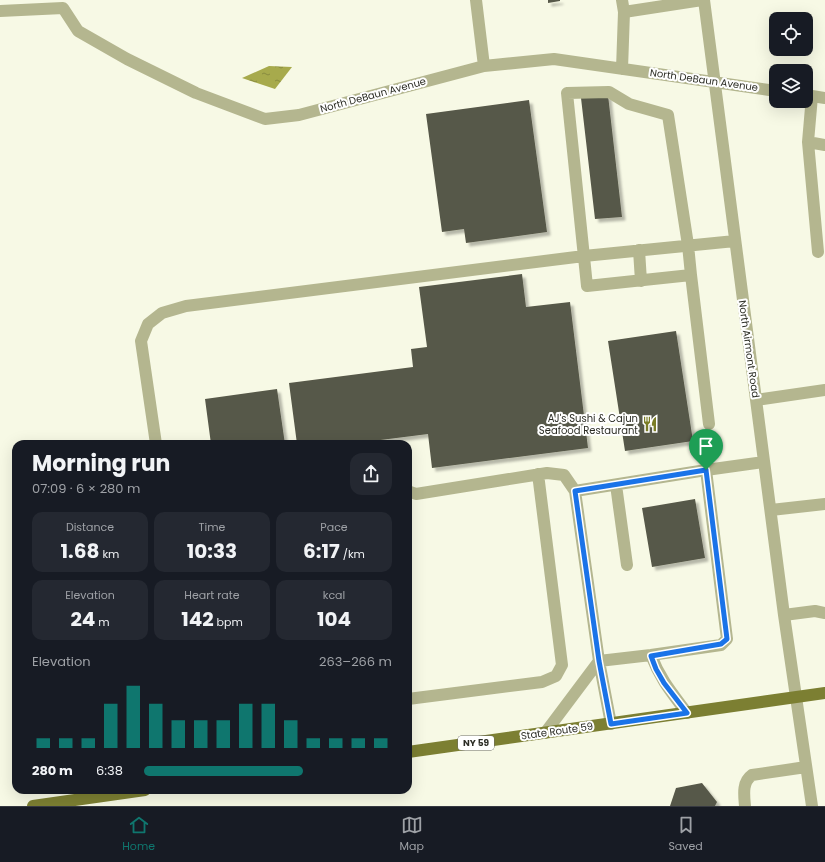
<!DOCTYPE html>
<meta charset="utf-8">
<style>
:root{--surface:#171b24;--page:#242831;--text:#f1f3f6;--muted:#9ea1a6;--line:#363941;--accent:#0f766e}
body{margin:0;font-family:Poppins,sans-serif;background:var(--page);color:var(--text);height:100vh;display:flex;flex-direction:column;font-size:15px;white-space:nowrap}
*{box-sizing:border-box;margin:0}
p{font-size:13px;color:var(--muted)}
.icon{flex:none;width:22px;height:22px;fill:none;stroke:currentColor;stroke-width:2;stroke-linecap:round;stroke-linejoin:round}
.map{position:relative;flex:1;overflow:hidden}
.sheet{position:absolute;left:12px;top:440px;width:400px;height:354px;display:flex;flex-direction:column;background:var(--surface);border-radius:12px;box-shadow:0 4px 16px #0002}
.sheet>*{flex:none}
.fabs{position:absolute;left:769px;top:12px;display:grid;gap:8px}
.fabs a{display:grid;place-items:center;width:44px;height:44px;border-radius:8px;background:var(--surface);box-shadow:0 4px 16px #0002;font-size:20px}
.pin{position:absolute;display:grid;place-items:center;width:34px;height:34px;color:#fff;margin:-41px -17px;border-radius:50% 50% 50% 0;rotate:-45deg;box-shadow:0 0 4px #0007}
.pin .icon{rotate:45deg}
.round{display:grid;place-items:center;flex:none;width:42px;height:42px;border-radius:12px;background:var(--page)}
.head{display:flex;align-items:center;justify-content:space-between;height:68px;padding:0 20px}
h1{font-size:22px;font-weight:700;line-height:30px}
.stats{display:grid;grid-template-columns:repeat(3,1fr);gap:6px;height:68px;padding:4px 20px}
.stats div{display:grid;align-content:center;border-radius:10px;background:var(--page);text-align:center}
.stats b{font-size:20px;font-weight:700}
.stats small{font-size:11px;font-weight:400}
.stats p{font-size:11px}
.chart{height:112px;padding:8px 20px}
.chart p{display:flex;justify-content:space-between}
.chart svg{width:100%;height:72px;margin-top:4px;stroke:var(--accent);stroke-width:6}
ul{padding:0 20px;list-style:none;font-size:13px}
li{display:grid;grid-template-columns:64px 48px 1fr;align-items:center;height:30px}
li i{height:10px;border-radius:5px;background:var(--accent)}
.dock{display:flex;justify-content:space-around;align-items:center;height:56px;border-top:1px solid var(--line);background:var(--surface);font-size:11px;color:var(--muted)}
.dock a{display:grid;justify-items:center;gap:2px}
.dock .current{color:var(--accent)}
.map>svg:first-child{display:block}
.water{fill:url(#water-ripples)}
.building{fill:#575848;filter:url(#shadow)}
.lines{fill:none;stroke-linecap:round;stroke-linejoin:round}
.minor{stroke:#b4b68f;stroke-width:12}
.major{stroke:#7c7f32;stroke-width:12}
.route-casing{stroke:#fff;stroke-width:8}
.route{stroke:#1a73e8;stroke-width:5}
.labels{text-anchor:middle;dominant-baseline:central;stroke-width:4;stroke-linejoin:round;paint-order:stroke}
.shield{fill:#fff;stroke:#6b6b66;stroke-width:1}
.shield-label{font-size:9px;font-weight:bold;fill:#2b2c24}
.street-label{font-size:10px;fill:#2b2c24;stroke:#fff}
.poi-label{font-size:10px;fill:#2b2c24;stroke:#fff;text-anchor:end}
</style>
<div class="map">
<svg width="825" height="806" viewBox="0 0 825 806">
<defs>
<pattern id="water-ripples" width="26" height="14" patternUnits="userSpaceOnUse"><rect width="26" height="14" fill="#a7aa4c"/><path d="M2 4q2-2 4 0t4 0M15 11q2-2 4 0t4 0" fill="none" stroke="#888b3f"/></pattern>
<filter id="shadow"><feDropShadow dx="3.5" dy="3.5" stdDeviation="1" flood-color="#0004"/></filter>
</defs>
<rect width="100%" height="100%" fill="#f7f9e5"/>
<path class="water" d="M269,66L292,67L275,89L242,78Z"/>
<path class="building" d="M548,0H560V1L548,3Z
M608,95L622,217L595,219L581,98Z
M529,100L547,232L466,243L464,229L442,232L426,114Z
M522,274L526,307L570,302L588,448L432,468L428,434L349,444H297L289,383L413,367L411,349L427,347L419,287Z
M676,331L693,441L625,451L608,341Z
M277,389L285,444H211L205,399Z
M695,499L705,558L652,567L642,508Z
M702,783L717,802L715,806H670L676,788Z"/>
<g class="lines">
<path class="minor" d="M476,0L484,66
M622,0L624,12L702,0
M704,0L784,615L812,806
M0,11L63,8L78,31L127,59L196,93L265,119L299,115L484,66L554,59L776,91
M622,69L624,12
M609,92L629,104L668,115L688,245L691,275L587,286L567,93Z
M806,95L825,98
M812,96L808,142L818,252
M808,142L825,145
M639,250L641,281
M691,275L709,424
M756,400L825,390
M156,444L141,341L148,324L162,313L186,306L584,256L735,241
M706,470L764,462
M616,485L627,565
M408,491L416,494L547,473L564,475L575,491L599,661L611,724
M771,510L825,504
M784,615L815,611L825,613
M651,655C660,679 672,693 687,713
M408,699L542,682L556,676L562,665L538,474
M545,733L599,661L651,655L721,645L727,639L706,470L575,491
M745,806C744,795 742,782 752,775L806,767"/>
<path class="major" d="M408,752L825,693
M33,806L145,790"/>
</g>
<g class="lines">
<g class="route-casing">
<path id="route" d="M706,470L727,639L721,644L651,656L656,669L664,683L687,713L611,724L599,661L575,491Z"/>
</g>
<use href="#route" class="route"/>
</g>
<defs>
<g id="restaurant-bare" transform="scale(1.2)"><path d="M-5-6h1v4h1v-4h1v4h1v-4h1v5L-1.5 .5V6h-2V.5L-5-1ZM5-6V6H3V1.5H1.5Q1.5-4 5-6Z" fill="#7b7d26" stroke="#fff" stroke-width="2.5" paint-order="stroke"/></g>
</defs>
<g fill-rule="evenodd">
<use href="#restaurant-bare" x="650" y="424"/>
</g>
<g class="labels">
<rect class="shield" x="458" y="736" width="36" height="14" rx="3"/>
<g class="shield-label">
<text x="476" y="743">NY 59</text>
</g>
<g class="street-label">
<text transform="translate(704 80) rotate(8)">North DeBaun Avenue</text>
<text transform="translate(373 95) rotate(-15)">North DeBaun Avenue</text>
<text transform="translate(749 349) rotate(82)">North Airmont Road</text>
<text transform="translate(557 731) rotate(-8)">State Route 59</text>
</g>
<g class="poi-label">
<text x="638" y="418">AJ's Sushi &amp; Cajun<tspan x="638" dy="12">Seafood Restaurant</tspan></text>
</g>
</g>
</svg>
<div class="fabs">
<a><svg class="icon" aria-label="locate" viewBox="0 0 24 24"><circle cx="12" cy="12" r="6"/><path d="M12 2v4M12 18v4M2 12h4M18 12h4"/></svg></a>
<a><svg class="icon" aria-label="layers" viewBox="0 0 24 24"><path d="M12 4l9 5-9 5-9-5zM3 14l9 5 9-5"/></svg></a>
</div>
<div class="pin" style="left:706px;top:470px;background:#1e9e55"><svg class="icon" aria-label="arrive" viewBox="0 0 24 24"><path d="M6 21V4h12l-3 4 3 4H6"/></svg></div>
<section class="sheet">
<div class="head"><div><h1>Morning run</h1><p>07:09 · 6 × 280 m</p></div><a class="round"><svg class="icon" aria-label="share" viewBox="0 0 24 24"><path d="M12 15V3M7 8l5-5 5 5M5 13v7h14v-7"/></svg></a></div>
<div class="stats">
<div><p>Distance</p><b>1.68<small> km</small></b></div>
<div><p>Time</p><b>10:33</b></div>
<div><p>Pace</p><b>6:17<small> /km</small></b></div>
</div>
<div class="stats">
<div><p>Elevation</p><b>24<small> m</small></b></div>
<div><p>Heart rate</p><b>142<small> bpm</small></b></div>
<div><p>kcal</p><b>104</b></div>
</div>
<div class="chart"><p><span>Elevation</span>263–266 m</p>
<svg viewBox="0 0 160 44" preserveAspectRatio="none"><path d="M5 44V38M15 44V38M25 44V38M35 44V17M45 44V6M55 44V17M65 44V27M75 44V27M85 44V27M95 44V17M105 44V17M115 44V27M125 44V38M135 44V38M145 44V38M155 44V38"/></svg>
</div>
<ul>
<li><b>280 m</b>6:38<i style="width:64%"></i></li>
</ul>
</section>
</div>
<nav class="dock">
<a class="current"><svg class="icon" aria-label="home" viewBox="0 0 24 24"><path d="M3 11l9-7 9 7M6 9v11h12V9"/></svg>Home</a>
<a><svg class="icon" aria-label="map" viewBox="0 0 24 24"><path d="M3 6l6-2 6 2 6-2v14l-6 2-6-2-6 2zM9 4v14M15 6v14"/></svg>Map</a>
<a><svg class="icon" aria-label="saved" viewBox="0 0 24 24"><path d="M7 4h10v16l-5-4-5 4z"/></svg>Saved</a>
</nav>
